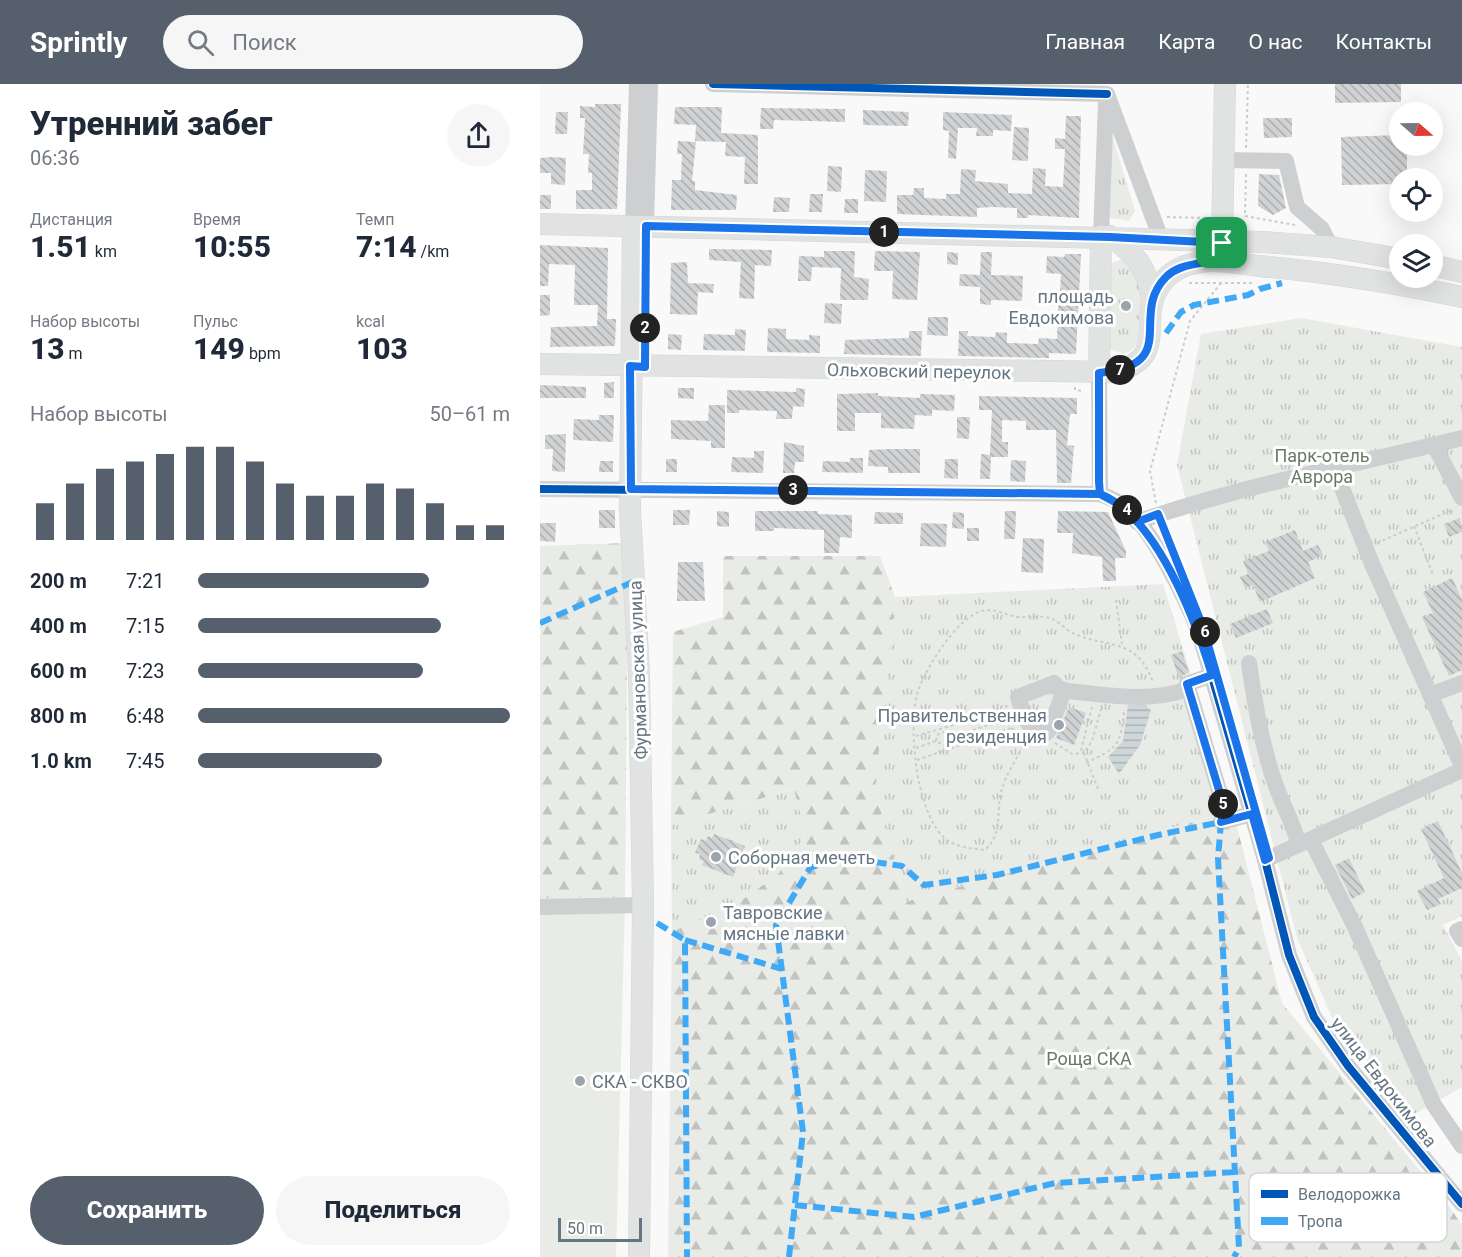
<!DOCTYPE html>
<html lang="ru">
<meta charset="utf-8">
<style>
:root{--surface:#fff;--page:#f6f6f7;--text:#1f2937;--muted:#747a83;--accent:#56606c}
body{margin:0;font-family:Roboto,sans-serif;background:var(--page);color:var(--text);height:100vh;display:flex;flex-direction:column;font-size:22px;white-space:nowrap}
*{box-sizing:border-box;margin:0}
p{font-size:20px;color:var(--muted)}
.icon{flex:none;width:33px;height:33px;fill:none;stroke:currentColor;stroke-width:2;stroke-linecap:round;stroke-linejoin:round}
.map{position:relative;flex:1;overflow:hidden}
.panel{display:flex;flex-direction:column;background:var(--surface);width:540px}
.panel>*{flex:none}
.needle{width:39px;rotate:110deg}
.buttons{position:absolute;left:849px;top:18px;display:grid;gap:12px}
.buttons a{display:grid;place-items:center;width:54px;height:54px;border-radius:50%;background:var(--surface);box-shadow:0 6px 24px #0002;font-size:30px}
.scale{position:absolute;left:18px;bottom:15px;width:84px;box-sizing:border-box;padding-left:6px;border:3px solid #657683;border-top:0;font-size:16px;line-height:21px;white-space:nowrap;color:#657683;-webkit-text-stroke:4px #fff;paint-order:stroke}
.pin{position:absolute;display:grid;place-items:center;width:51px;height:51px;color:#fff;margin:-26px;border-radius:12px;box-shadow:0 3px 9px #0006}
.km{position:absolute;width:30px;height:30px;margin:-15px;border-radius:50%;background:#222;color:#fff;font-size:16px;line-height:30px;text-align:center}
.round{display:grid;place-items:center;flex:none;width:63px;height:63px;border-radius:32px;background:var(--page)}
.overview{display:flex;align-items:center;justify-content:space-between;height:102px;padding:0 30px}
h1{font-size:33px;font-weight:800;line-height:45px}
.metrics{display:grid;grid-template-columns:repeat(3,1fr);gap:9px;height:102px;padding:6px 30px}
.metrics div{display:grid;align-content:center}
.metrics b{font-size:30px;font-weight:800}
.metrics small{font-size:16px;font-weight:400}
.metrics p{font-size:16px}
.chart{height:168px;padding:12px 30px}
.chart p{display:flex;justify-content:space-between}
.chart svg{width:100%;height:108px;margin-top:6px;stroke:var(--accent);stroke-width:6}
.primary-button{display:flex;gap:12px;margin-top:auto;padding:12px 30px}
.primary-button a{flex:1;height:69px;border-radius:36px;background:var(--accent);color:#fff;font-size:24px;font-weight:800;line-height:69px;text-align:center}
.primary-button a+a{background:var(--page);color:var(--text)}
ul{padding:0 30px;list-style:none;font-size:20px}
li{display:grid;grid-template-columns:96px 72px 1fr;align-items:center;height:45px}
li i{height:15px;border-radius:8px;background:var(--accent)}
header{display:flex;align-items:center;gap:36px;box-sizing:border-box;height:84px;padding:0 30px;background:var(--accent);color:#fff}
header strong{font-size:28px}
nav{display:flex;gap:33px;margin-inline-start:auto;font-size:21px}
.search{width:420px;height:54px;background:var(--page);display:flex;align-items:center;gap:15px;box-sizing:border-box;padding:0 21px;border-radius:33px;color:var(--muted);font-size:22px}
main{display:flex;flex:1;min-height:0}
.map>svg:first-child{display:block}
.grass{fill:url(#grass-tufts)}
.forest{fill:url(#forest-firs)}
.pitch{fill:#e8ebe6}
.water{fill:url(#water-rules)}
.building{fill:url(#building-back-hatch)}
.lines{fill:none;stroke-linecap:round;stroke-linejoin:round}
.major-casing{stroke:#d5d6d7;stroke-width:22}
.path{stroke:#cbcccd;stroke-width:2;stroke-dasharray:3 3;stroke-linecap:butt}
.minor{stroke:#cecfd0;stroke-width:16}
.major{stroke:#e1e2e2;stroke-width:21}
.quiet{stroke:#3fa9f5;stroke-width:6;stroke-dasharray:12 6;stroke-linecap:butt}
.cycleway-casing{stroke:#fff;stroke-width:11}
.cycleway{stroke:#0057b8;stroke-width:8}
.route-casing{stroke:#fff;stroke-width:12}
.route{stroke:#1a73e8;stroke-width:8}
.poi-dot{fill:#99a4ac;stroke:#fff;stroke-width:2}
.labels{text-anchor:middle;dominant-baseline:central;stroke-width:6;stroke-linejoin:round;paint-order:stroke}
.poi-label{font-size:18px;fill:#657683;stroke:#fff;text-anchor:start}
.street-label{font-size:18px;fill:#657683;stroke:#fff}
.park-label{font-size:18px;fill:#687a64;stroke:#fff}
.key{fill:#fff;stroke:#d1d6da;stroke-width:1.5}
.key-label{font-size:16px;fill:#657683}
</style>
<header>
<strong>Sprintly</strong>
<div class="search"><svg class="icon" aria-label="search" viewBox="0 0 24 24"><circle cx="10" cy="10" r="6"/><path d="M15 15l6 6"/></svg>Поиск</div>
<nav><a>Главная</a><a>Карта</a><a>О нас</a><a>Контакты</a></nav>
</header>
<main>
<section class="panel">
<div class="overview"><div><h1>Утренний забег</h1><p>06:36</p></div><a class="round"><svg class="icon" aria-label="share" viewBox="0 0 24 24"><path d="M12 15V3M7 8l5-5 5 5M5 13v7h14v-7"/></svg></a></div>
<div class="metrics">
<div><p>Дистанция</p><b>1.51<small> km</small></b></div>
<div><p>Время</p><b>10:55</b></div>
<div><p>Темп</p><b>7:14<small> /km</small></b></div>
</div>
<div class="metrics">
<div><p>Набор высоты</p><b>13<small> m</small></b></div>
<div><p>Пульс</p><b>149<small> bpm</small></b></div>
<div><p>kcal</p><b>103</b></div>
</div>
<div class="chart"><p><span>Набор высоты</span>50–61 m</p>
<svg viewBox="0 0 160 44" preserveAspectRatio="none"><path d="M5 44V29M15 44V21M25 44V15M35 44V12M45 44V9M55 44V6M65 44V6M75 44V12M85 44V21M95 44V26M105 44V26M115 44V21M125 44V23M135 44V29M145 44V38M155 44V38"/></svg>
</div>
<ul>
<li><b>200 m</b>7:21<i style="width:74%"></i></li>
<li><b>400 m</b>7:15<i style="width:78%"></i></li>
<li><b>600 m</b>7:23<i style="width:72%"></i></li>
<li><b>800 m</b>6:48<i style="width:100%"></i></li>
<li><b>1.0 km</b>7:45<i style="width:59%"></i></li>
</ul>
<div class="primary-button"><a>Сохранить</a><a>Поделиться</a></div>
</section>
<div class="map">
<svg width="922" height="1173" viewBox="0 0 922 1173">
<defs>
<pattern id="grass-tufts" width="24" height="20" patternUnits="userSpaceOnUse" patternTransform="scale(1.5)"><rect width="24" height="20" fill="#e8ebe6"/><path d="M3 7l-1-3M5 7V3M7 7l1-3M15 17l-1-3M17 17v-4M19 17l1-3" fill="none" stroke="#c0c3c0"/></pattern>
<pattern id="forest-firs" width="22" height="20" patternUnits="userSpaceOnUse" patternTransform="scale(1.5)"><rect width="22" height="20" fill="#e8ebe6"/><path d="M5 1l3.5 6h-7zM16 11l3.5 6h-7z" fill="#c0c3c0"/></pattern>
<pattern id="water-rules" width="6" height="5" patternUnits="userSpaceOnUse" patternTransform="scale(1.5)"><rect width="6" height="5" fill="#ced6d9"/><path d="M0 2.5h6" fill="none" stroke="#abb2b5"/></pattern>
<pattern id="building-back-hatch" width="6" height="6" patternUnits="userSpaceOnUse" patternTransform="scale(1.5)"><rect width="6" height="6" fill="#d0d2d3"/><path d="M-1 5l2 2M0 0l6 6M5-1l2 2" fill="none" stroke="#acafb1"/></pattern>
</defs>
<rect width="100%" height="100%" fill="#f9f9f9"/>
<path class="grass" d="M568,54H573L595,127L589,137L570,134Z
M584,174L603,196C602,218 610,261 584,270L568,264V181Z
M761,234L922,263V832L903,841L922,877V1003L873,1031L795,940L757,854L637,381L661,250Z
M623,500L693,727L365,818L335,705L355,513Z
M255,705L266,752L239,789L207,813L132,848L131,741Z"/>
<path class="forest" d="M88,459L85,813L0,814V462Z
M183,472H340L355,513L335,705L365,818L693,727L742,919L908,1121L922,1141V1173H128L132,848L207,813L239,789L266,752L254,705L131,741L133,548L183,533Z"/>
<path class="pitch" d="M85,813L76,1173H0V814Z"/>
<path class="water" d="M603,620L611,626L600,661L579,690L568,673L583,657L588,621Z"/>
<path class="building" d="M795,0H861V18L795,19Z
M55,20H81L77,125H36V106H52V89H48L49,70H43L45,34H40V22L55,23Z
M135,23H182L181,49L218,51V100H204L205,73L185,72L186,58L155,57L156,41L134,40Z
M221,24L305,25V38L234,36L233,45H220Z
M323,26L369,28L368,42L323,41Z
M16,28H28L27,50H15Z
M403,28L472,31L471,47L453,46V52H436L437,44H418L416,75L408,74L409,47L403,46Z
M526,32H541L539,134L488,131V134H477V124L452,123L437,124V133L357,130V111H373L374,104H384V114L406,115V110H420L421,85L436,86L435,97L468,100V109L492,110L493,84L506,85L505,102L523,103L525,65H515V54L525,55Z
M723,34H752V53L724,54Z
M474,43L489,44L488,77L472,76Z
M860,51V62H867V94H860V100L802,101L801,53Z
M138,57L156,58L152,97H155V106L197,111L196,126H131L132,96H141L142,70H137Z
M12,73L26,74L25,101L11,100V89H0V74Z
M288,82L302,83L301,108L287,107Z
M325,86L347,87L346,118L324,117Z
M719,90L739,91L746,124L733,131L718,122Z
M270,110H283L282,128H269Z
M0,111H11V125H0Z
M234,113L250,114L249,128H233Z
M305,115H318V129H304Z
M0,161L68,164L67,235H76L75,262L10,263L11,243L57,242L58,221H34L35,181L9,180L8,202H0Z
M169,165L232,166L231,182L215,181L214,215L199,214L201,178L169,176Z
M284,167H315L314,193L329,195L328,216H300L301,184L272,183L271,197H258L259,172L284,173Z
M335,167L380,168L377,216L352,215L353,187H334Z
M407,168L418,169V181L407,180Z
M441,168H452L451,191L483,192L482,217L451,216V221L440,220V203L419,202L420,190L440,191Z
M525,170H541L536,270L509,269V274L418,272L419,247H428L427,252L455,253L456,248L467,249V259L498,260L499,254L517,255L518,222H513V208L520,209L521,190L506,189L507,172L524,173Z
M147,178L148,199L174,200L173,209L158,208L157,231L130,230L131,179Z
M0,211H10V231L0,232Z
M285,219L302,220L301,240L284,239Z
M388,233H408V252L387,251Z
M228,244L246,245V255L269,256V251L280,252V269L227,268Z
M195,245L206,246L205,267L163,266L164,250L195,251Z
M369,247H382L381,272L304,270L305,256L369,254Z
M128,250L142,251L141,266L128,265Z
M74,298V314H64V299Z
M0,301L46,303V314H0Z
M138,304H154V315L138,314Z
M256,304L265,305L264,323L253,322L252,335H236L237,327L199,326V329H187V306L256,308Z
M338,309V312L380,314V310L415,311L414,327L392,326V332L375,331L374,345L341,344V329H315V347H297V310Z
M439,312L537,314V330H530L527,361L534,362L531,399H517L516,346H486V337L462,336V358H468V373H451L450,395H440L441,370L450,371L452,326H439Z
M169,321H185V364H171V357L131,355V336L168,337Z
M59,331H74L73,358L33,356L34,335L59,336Z
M417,333H430L429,355L417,354Z
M26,350L25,388L12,387L13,365H5V351Z
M244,358L264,362V378H255L254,389H243Z
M349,365H380V389H348V383L328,382L329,366Z
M214,367H224L223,389L191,388L192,373L214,374Z
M310,374H323V389L282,388L283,377L310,378Z
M126,375H137V388H126Z
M405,375H418V395L404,394Z
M471,376L486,377L485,398L470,397Z
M60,377H73V388H59Z
M59,426H75V444H59Z
M133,426H150L149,441H133Z
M177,427L189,428V443L177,442Z
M215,427H278V430L312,431V454L300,453L299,469H284V446L234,444V447H215Z
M465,427H476L475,455H464Z
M518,427L568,428L586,467V474H575L576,497H563L562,473L532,469L533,449H517Z
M335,428L363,429V440H334Z
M413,428L424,429V445L412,444Z
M920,434L922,448L909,453L904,440Z
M0,439H16L15,458L0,457Z
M381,439L407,440L406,463L380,462Z
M427,444H439V457H427Z
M755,446L763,467L778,461L783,471L768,478L775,494L720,518L713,501L705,504L700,493L708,490L703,477L729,467L725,458Z
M483,454L504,455L503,489L481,488Z
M138,478H163L165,517H137Z
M912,494L922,515V586L909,592L882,533L893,529L883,508Z
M727,525L733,539L696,554L690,540Z
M642,567L649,588L639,594L631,571Z
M529,623L546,629L534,661L516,654Z
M898,737L922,789V804L898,815L901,820L887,826L877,807L904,794L881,745Z
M174,750L205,762L193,793L162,781L164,777L159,775L160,770L155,769L161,755L166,757L168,752L172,754Z
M809,774L825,808L812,815L795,781Z"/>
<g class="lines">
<g class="major-casing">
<path id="major" d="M0,140L724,158L791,163L860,175
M93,142L90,426L99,590L103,821L99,1173
M570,152C597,172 606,181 612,214
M678,169L682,159L685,0
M892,181L922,188
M0,280L576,288C630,272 597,237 619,203C627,190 640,182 656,179C675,174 699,180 719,182C788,188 855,199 922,213
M559,289L561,152"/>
</g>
<path class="path" d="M706,64L708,0
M706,90L705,132L755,141
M627,133L666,134
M649,199H715
M535,303V306L544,307
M616,419L610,387L650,237L681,199
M874,442L893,491
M837,459L914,425
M576,516L582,560
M466,621L469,641L480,652
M376,652L465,626
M410,653L403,648L397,651L396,657L405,662L410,653L472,634
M486,657C478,673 465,691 461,708C456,730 463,749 445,766C434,765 419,763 410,758C376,739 367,640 378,607C386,584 417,533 442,527C456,524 465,531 478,533C490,534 503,530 514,536C522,540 528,548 537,551C572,564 597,555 613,598
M515,659L532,670L544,669L541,666L552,623
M376,664L396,657
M377,676L471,644
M546,679C577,664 581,662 584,627
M558,705L544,669L552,657L561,625"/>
<path class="minor" d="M173,0L567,10
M567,10L621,155
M684,76L746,77L757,123L782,145L791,163
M93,142L97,0
M106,142L110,0
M561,152L566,18
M559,289L560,410
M894,361L922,414
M794,384L832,480L922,682
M0,405L560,410C568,413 578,417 585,423C613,447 645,513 659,548L725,776L749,871L774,933L808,982L922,1120
M597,438C703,401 814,381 922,354
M709,579C715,621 722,663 736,702C743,722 753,738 758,759
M672,591L647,600L685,726L681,738L712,730
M524,606L510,645L505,650C486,647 483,628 478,613L514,599L518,604L528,607C569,611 608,619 648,605
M890,611L922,599
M771,756L814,841L894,1021L922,1062
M725,776L922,686
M0,823L103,821
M922,845L917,847L922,855"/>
<use href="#major" class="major"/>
<path class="quiet" d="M626,249L641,228L654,221L708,211L720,205L742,199
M0,539L95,497
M117,839L145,856L147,1173
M145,856L242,885
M255,1121L374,1133L515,1099L696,1088
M249,1173L263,1048L236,841L270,784L299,773L362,782L384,801L457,791L618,751L681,738L678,774L699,1164L694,1173"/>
<g class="cycleway-casing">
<path id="cycleway" d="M173,0L567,10
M559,289L560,410
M0,405L560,410C568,413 578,417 585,423C613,447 645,513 659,548L725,776L749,871L774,933L808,982L922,1120"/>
</g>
<use href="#cycleway" class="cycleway"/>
</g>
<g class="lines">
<g class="route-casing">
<path id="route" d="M682,159L570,153L106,142L105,283L90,282L91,405L560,410C617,433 655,535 672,591L647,600L685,726L681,738L712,730L725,776L729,774L663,543L618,430L597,438L584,423L560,410L559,398V289C643,281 588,231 626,193C639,180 657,181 673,176L682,159"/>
</g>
<use href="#route" class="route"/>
</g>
<g class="poi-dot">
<circle cx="586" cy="222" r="6"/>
<circle cx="519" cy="641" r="6"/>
<circle cx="176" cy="773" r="6"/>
<circle cx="171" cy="838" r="6"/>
<circle cx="40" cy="997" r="6"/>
</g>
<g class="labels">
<g class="poi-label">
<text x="574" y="212" text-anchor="end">площадь<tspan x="574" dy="21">Евдокимова</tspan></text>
<text x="507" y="631" text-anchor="end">Правительственная<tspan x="507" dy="21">резиденция</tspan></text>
<text x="188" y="773">Соборная мечеть</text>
<text x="183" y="828">Тавровские<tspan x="183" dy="21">мясные лавки</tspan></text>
<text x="52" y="997">СКА - СКВО</text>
</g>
<g class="street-label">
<text transform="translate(379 287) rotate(1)">Ольховский переулок</text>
<text transform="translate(98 586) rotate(-92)">Фурмановская улица</text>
<text transform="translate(844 998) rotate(52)">улица Евдокимова</text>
</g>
<g class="park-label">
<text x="782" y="371">Парк-отель<tspan x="782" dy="21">Аврора</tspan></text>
<text x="549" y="974">Роща СКА</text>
</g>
</g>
<rect x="709" y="1089" width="198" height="69" rx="9" class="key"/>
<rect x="721" y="1106" width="27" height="8" fill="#0057b8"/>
<rect x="721" y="1133" width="27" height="8" fill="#3fa9f5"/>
<g class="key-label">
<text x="758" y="1116">Велодорожка</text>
<text x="758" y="1143">Тропа</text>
</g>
</svg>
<div class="buttons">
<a><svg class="needle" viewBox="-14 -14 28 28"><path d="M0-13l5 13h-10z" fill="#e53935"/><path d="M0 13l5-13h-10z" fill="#747a83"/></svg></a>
<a><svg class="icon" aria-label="locate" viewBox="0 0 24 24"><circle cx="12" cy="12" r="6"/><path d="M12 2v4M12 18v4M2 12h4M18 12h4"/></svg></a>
<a><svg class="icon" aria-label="layers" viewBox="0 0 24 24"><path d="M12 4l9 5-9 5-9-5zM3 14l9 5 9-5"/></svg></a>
</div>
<div class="scale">50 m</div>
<div class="pin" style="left:682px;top:159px;background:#1e9e55"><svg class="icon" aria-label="arrive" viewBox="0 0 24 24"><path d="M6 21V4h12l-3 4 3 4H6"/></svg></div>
<b class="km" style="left:344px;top:148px">1</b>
<b class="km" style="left:105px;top:244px">2</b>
<b class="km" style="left:253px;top:406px">3</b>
<b class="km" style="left:587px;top:426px">4</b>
<b class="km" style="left:683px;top:720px">5</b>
<b class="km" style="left:665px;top:548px">6</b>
<b class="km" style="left:580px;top:286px">7</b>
</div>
</main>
